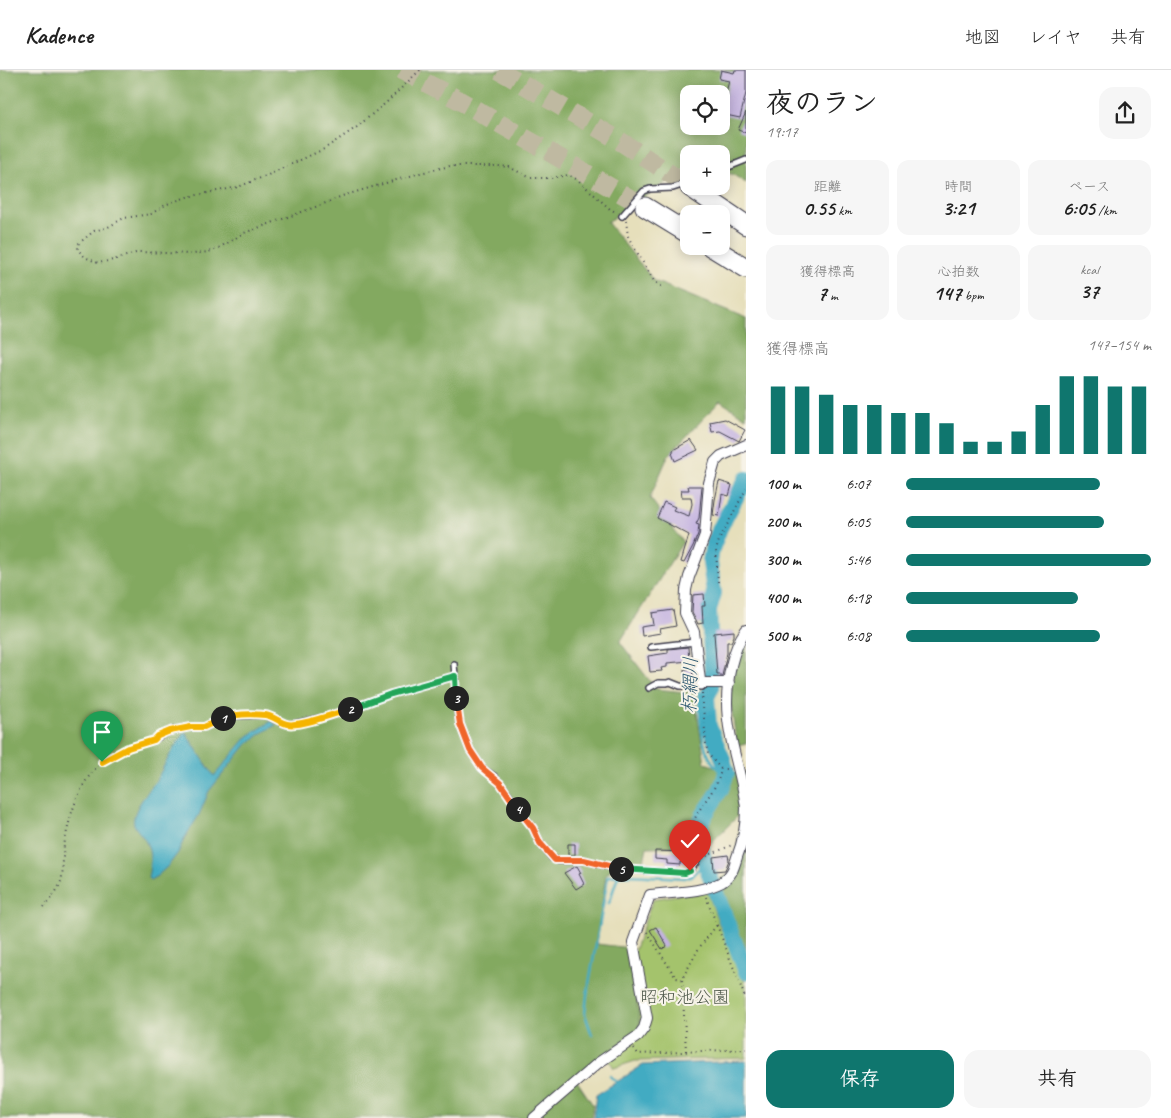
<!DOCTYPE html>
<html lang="ja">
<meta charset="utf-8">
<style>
:root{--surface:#fff;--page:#f6f6f6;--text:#222;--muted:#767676;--line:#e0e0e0;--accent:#0f766e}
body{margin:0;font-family:Caveat,"Klee One",sans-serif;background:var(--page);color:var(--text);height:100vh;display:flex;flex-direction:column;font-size:19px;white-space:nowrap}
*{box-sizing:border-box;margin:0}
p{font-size:16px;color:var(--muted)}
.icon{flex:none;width:28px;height:28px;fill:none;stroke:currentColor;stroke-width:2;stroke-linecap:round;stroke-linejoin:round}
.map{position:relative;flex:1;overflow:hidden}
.sheet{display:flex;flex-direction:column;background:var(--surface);width:425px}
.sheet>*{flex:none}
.controls{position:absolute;left:680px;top:15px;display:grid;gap:10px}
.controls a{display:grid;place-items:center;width:50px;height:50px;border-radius:10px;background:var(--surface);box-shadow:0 2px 12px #0003;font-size:25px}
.pin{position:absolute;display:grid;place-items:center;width:42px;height:42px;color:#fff;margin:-51px -21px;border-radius:50% 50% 50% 0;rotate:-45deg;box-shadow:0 0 5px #0007}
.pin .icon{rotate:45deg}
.km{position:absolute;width:25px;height:25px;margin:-12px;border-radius:50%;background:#222;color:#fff;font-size:14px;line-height:25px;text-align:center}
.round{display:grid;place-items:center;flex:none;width:52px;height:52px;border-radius:15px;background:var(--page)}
.summary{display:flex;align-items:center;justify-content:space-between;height:85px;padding:0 20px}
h1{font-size:28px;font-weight:700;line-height:38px}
.metrics{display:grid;grid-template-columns:repeat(3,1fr);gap:8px;height:85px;padding:5px 20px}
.metrics div{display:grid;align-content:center;border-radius:12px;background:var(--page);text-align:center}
.metrics b{font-size:21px;font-weight:700}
.metrics small{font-size:14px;font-weight:400}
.metrics p{font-size:14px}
.chart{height:140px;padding:10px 20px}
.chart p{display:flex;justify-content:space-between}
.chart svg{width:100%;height:90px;margin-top:5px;stroke:var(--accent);stroke-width:6}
.primary-button{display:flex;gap:10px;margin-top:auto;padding:10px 20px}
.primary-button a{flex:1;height:58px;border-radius:15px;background:var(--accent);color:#fff;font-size:20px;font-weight:700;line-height:58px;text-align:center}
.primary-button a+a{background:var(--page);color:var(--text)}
ul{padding:0 20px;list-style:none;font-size:16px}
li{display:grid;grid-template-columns:80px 60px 1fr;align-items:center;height:38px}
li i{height:12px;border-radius:6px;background:var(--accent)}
header{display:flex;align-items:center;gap:30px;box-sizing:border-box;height:70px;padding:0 25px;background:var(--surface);border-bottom:1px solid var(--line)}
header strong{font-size:24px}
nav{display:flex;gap:28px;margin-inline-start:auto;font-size:18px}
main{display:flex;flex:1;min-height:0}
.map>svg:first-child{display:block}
.green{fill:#a4c36c;stroke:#637254}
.forest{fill:#83a960;stroke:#52664e;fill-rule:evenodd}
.water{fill:#42abc2;stroke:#32667e}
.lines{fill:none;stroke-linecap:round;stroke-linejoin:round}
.stream{stroke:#42abc2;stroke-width:2.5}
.river{stroke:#42abc2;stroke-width:16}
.building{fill:#c2b1e0}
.motorway-tunnel{stroke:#bfb9a1;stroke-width:19;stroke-dasharray:19 9;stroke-linecap:butt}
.service-casing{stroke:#3f3e4e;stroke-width:8}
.minor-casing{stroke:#3f3e4e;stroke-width:12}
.motorway-casing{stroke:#3f3e4e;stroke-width:21}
.path{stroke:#3f3e4e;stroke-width:2;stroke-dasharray:1 4;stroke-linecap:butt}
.service{stroke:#fff;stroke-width:5}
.minor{stroke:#fff;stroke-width:10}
.motorway{stroke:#fff;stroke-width:19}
.split-1-casing{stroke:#fff;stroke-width:10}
.split-2-casing{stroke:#fff;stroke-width:10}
.split-3-casing{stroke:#fff;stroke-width:10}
.split-4-casing{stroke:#fff;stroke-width:10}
.split-5-casing{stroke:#fff;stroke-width:10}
.split-6-casing{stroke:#fff;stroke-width:10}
.split-1{stroke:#f5b400;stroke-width:6}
.split-2{stroke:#f5b400;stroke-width:6}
.split-3{stroke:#22a559;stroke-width:6}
.split-4{stroke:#f0652b;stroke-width:6}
.split-5{stroke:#f0652b;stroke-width:6}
.split-6{stroke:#22a559;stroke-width:6}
.labels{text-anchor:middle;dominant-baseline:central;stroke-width:4;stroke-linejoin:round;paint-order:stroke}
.park-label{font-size:18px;fill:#505a4c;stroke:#f7f3e8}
.water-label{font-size:19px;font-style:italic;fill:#2f5971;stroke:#f7f3e8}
</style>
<header>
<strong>Kadence</strong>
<nav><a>地図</a><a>レイヤ</a><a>共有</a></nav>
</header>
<main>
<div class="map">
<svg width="746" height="1048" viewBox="0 0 746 1048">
<rect width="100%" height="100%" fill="#f7f3e8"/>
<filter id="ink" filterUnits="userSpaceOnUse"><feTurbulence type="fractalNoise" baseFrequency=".02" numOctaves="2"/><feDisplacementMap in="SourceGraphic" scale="10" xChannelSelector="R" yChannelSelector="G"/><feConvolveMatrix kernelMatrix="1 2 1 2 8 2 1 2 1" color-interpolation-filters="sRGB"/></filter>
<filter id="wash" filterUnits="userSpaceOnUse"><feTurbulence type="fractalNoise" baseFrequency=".0096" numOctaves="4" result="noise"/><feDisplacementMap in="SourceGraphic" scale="20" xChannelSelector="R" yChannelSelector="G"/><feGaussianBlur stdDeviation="1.12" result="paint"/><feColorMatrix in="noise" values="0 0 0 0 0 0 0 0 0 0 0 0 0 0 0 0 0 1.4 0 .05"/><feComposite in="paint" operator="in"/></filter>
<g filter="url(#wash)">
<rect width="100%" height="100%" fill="#e6dfbb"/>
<path class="green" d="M707,820L721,860L726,859L746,915V988L635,991L614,998L600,975L653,829Z"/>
<path class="forest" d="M0,0H746V113L732,104L721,103V84H689V101L685,100L607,152L654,211L746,249V348L720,331L668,386L650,428L683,472L620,572L656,619L694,623L705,693L735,703H746V893L716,812L733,802L742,742L708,776L647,777L643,796L616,794L606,805L597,874L630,878L640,958L575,1008L593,1035L591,1048H0ZM689,24H721V56H689Z
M746,563V674L737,676L730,630L735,591Z"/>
<path class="water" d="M272,651L276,655L262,663L246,675L209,721L199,745L184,769L178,783L168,796L157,806L150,810L148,808C151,793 152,780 143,767C140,763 135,758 134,754C131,740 150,720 157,709C166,692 173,678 185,662L214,706L248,666Z
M746,991V1048H593L596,1025L643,995Z"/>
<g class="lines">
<path class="stream" d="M691,790C690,777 688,763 693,751C699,734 717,720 719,701V699C698,683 701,642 698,617
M609,833L618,806
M592,965L585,944L587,925L608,806L630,805L684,808L693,805L705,792
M610,1006L618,1013"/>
<path class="river" d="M746,409L720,458L712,479L710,492L714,523L709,540L712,604L711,619L707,627L709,656L723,689L727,703L721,719L702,750L700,762V770L706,796L746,902"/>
</g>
<g id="blocks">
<path class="building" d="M721,0L734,3L735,0H746V23L740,48L721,44L723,25L725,26L729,11L719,9Z
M746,42V63L738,60Z
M725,349L745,360L739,371L720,361L712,362L710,352Z
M691,370L698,380L675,391L672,383L673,382V380Z
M719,411L732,415L729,426L722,424L719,446L713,445L715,430Z
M688,416H702L699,448L696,454L699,455L698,464L693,476L684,493L681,492L689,465L657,448L664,432L675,437L673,440L689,446L692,434L691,427H682L681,420H689Z
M704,524L705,536H702L703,553L698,554L692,542L693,525Z
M673,540L676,556L660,559L661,563L642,566L641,557L654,555L652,543Z
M734,561V566L731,572H727V583L722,606H720V604H717L714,563Z
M688,577L689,591L667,593V597L661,598L662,601L650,602L648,586L668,583V579Z
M684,599H692L694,612H685Z
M568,774H575V785H568Z
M655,781L687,782V792H680V795L667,794V790L655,789Z
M728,785L729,790L725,800L714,801L713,787Z
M577,796L581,803L579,804L584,814L576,819L564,803Z
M656,857L667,876L662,879L650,860Z"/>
</g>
</g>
<g filter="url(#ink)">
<use href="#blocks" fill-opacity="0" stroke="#3f3e4e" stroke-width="1"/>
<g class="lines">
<path class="motorway-tunnel" d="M401,0L455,28L645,137
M499,0L620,71L690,117"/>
<g class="service-casing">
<path id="service" d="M721,100L746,90
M622,146L644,121L650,119L673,118L679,116L686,111
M651,577L695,572
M454,594L455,606
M649,618L658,613H667L670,612L680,616L702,617
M153,670L170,661L191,657H204L220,649L233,646L265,645L286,654H293L330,646L391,624L455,606L456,635L460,654L470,680L482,698L494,706L508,723L533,758L540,773L552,788L559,791L584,790L617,799L685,803L690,801L697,791"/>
</g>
<g class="minor-casing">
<path id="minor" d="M729,613H702L700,610L694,562L685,543L686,520L689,507L705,465L709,413L715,392L721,386L746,375
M534,1048L598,993L638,966L644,958L647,948L633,872L650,825C673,822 701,823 722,812C732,806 734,797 737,787C743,772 746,754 746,738C742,703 727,668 727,633C727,609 732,579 746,560"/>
</g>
<g class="motorway-casing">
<path id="motorway" d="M690,117L746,155
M645,137L689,164
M710,176L746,198"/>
</g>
<path class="path" d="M420,0L388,31L357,57L324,79L268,105L238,117L187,127L167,134L151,144L124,148L108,157L94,161L78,174V180L85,187L98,193L113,190L139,182L193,184L208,182L217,179L244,163L321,135L342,126L420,103L450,96H498L509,97L531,108H551L568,105L578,110L610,139L617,143
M626,151L628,166L631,172L654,211L664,218
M718,512L716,481L719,470L746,419
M702,623L706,674L708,684L721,699H730
M693,787C692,778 691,768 692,759C695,737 718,722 721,699
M702,788L732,775
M706,827L746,930
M44,837C50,829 58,821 61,811C64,800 62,787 64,776C69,748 78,713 101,693C113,683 132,677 146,672
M647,862L676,908L682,909
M634,978L638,984L746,979
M686,981L682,909L699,878L717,855"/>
<use href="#service" class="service"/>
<use href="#minor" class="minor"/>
<use href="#motorway" class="motorway"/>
</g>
</g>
<g class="lines" filter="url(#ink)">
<g class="split-1-casing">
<path id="split-1" d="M102,692L128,678L154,670L158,666L170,661L191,657H204L223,648"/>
</g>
<g class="split-2-casing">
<path id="split-2" d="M223,648C235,644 253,644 265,645C273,646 279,652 287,654C300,657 337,643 350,639"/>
</g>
<g class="split-3-casing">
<path id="split-3" d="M350,639L391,624L455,606L456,628"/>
</g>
<g class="split-4-casing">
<path id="split-4" d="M456,628L460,654L470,680L482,698L500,713L518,739"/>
</g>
<g class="split-5-casing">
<path id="split-5" d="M518,739L533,758L540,773L555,790H584L621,799"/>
</g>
<g class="split-6-casing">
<path id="split-6" d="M621,799L685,803L690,801"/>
</g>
<use href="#split-1" class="split-1"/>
<use href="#split-2" class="split-2"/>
<use href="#split-3" class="split-3"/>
<use href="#split-4" class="split-4"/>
<use href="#split-5" class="split-5"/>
<use href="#split-6" class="split-6"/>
</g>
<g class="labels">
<g class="park-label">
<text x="685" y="927">昭和池公園</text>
</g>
<g class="water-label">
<text transform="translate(690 615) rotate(-88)">朽網川</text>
</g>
</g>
</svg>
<div class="controls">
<a><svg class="icon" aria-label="locate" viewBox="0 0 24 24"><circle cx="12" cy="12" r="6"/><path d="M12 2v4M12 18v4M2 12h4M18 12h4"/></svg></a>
<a>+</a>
<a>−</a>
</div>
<div class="pin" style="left:102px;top:692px;background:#1e9e55"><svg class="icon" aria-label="arrive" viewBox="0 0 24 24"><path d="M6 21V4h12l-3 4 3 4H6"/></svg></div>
<div class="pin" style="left:690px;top:801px;background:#d93025"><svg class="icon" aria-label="check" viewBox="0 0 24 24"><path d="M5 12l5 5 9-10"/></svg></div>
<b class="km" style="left:223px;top:648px">1</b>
<b class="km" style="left:350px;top:639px">2</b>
<b class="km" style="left:456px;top:628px">3</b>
<b class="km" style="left:518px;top:739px">4</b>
<b class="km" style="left:621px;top:799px">5</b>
</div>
<section class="sheet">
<div class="summary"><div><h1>夜のラン</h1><p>19:17</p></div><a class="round"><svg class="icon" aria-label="share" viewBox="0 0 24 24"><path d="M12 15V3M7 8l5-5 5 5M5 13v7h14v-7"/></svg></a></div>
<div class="metrics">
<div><p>距離</p><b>0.55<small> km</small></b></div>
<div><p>時間</p><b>3:21</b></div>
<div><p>ペース</p><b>6:05<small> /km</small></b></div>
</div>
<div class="metrics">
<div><p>獲得標高</p><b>7<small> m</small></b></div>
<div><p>心拍数</p><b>147<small> bpm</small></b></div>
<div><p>kcal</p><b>37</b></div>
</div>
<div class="chart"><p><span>獲得標高</span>147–154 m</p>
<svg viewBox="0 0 160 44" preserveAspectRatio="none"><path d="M5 44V11M15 44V11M25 44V15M35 44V20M45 44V20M55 44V24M65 44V24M75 44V29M85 44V38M95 44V38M105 44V33M115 44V20M125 44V6M135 44V6M145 44V11M155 44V11"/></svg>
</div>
<ul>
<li><b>100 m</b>6:07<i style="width:79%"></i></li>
<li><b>200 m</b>6:05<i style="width:81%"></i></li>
<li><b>300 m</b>5:46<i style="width:100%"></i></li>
<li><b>400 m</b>6:18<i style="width:70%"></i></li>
<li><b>500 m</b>6:08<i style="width:79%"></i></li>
</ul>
<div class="primary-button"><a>保存</a><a>共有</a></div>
</section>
</main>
